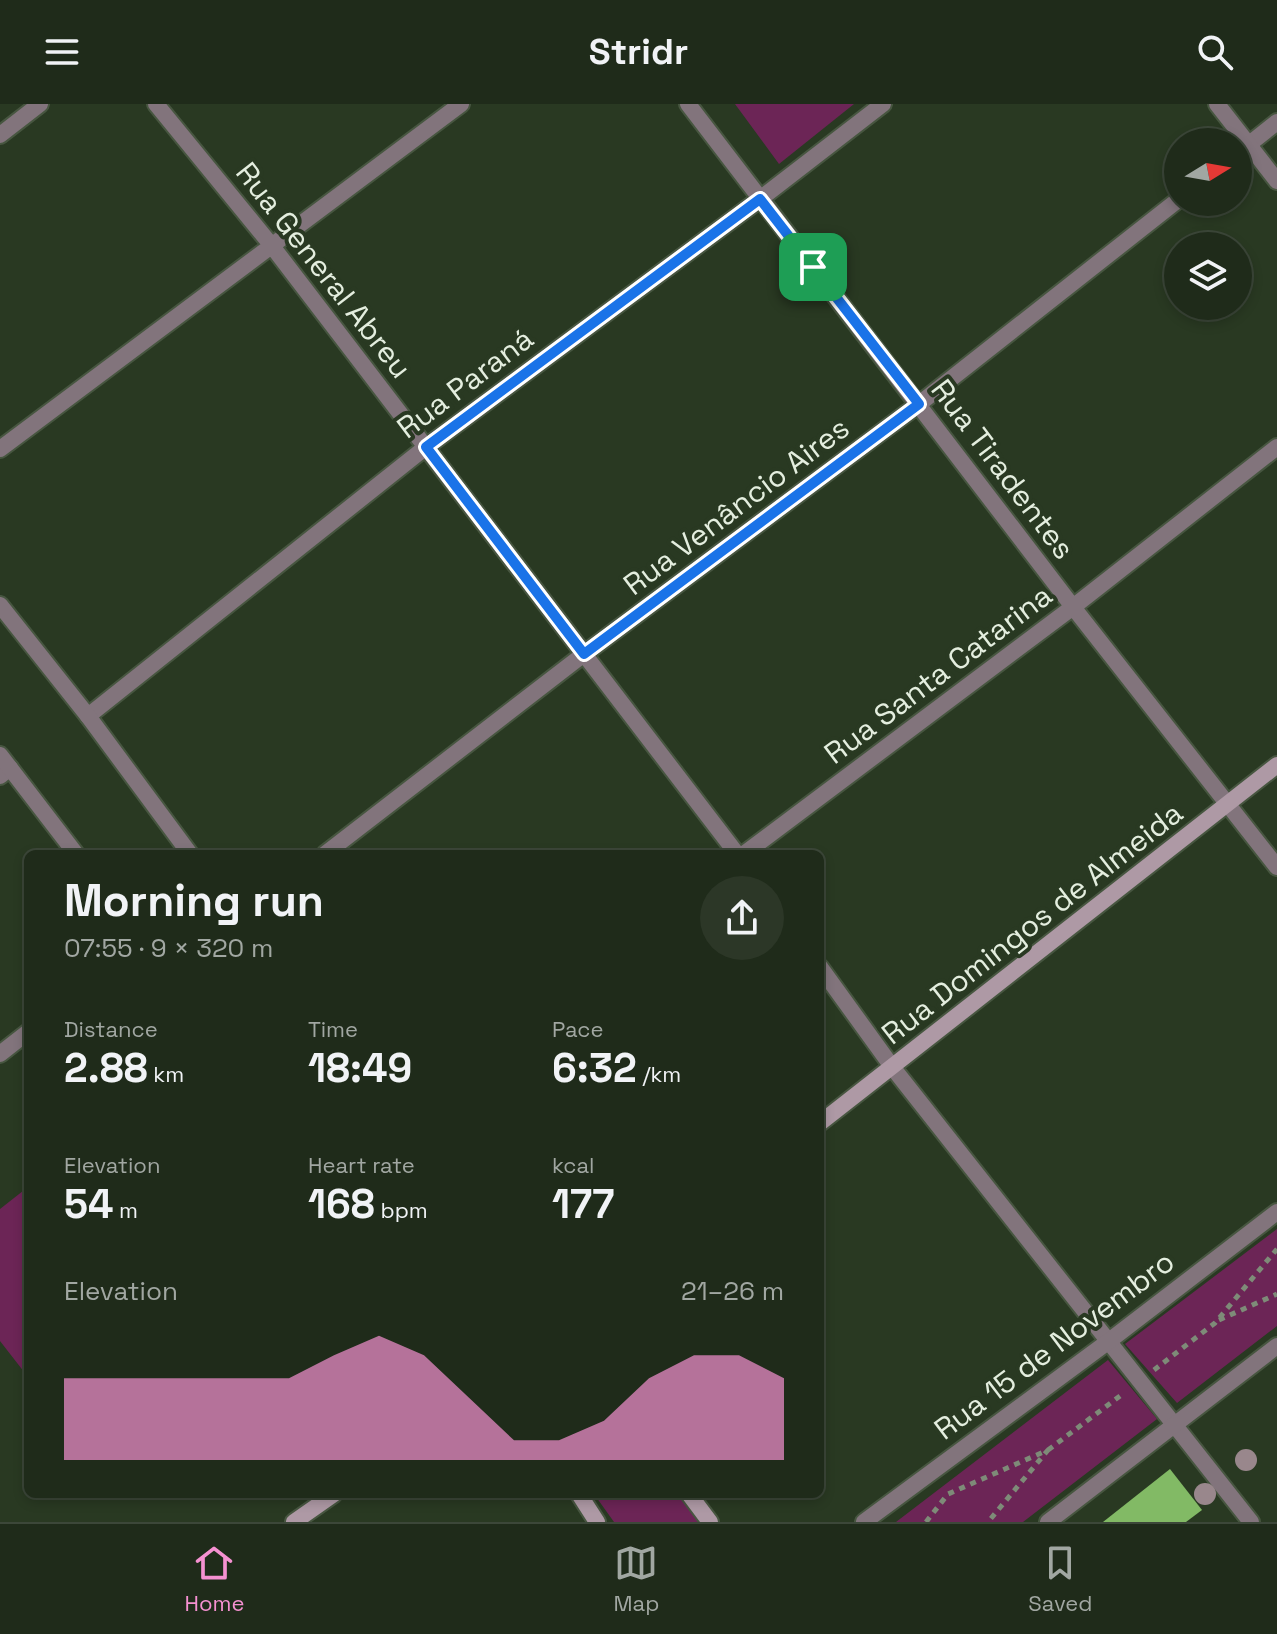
<!DOCTYPE html>
<meta charset="utf-8">
<style>
:root{--surface:#1f2b1a;--page:#2c3727;--text:#f1f3f6;--muted:#a1a7a2;--line:#3c4739;--accent:#f591d1}
body{margin:0;font-family:"Space Grotesk",sans-serif;background:var(--page);color:var(--text);height:100vh;display:flex;flex-direction:column;font-size:30px;white-space:nowrap}
*{box-sizing:border-box;margin:0}
p{font-size:26px;color:var(--muted)}
.icon{flex:none;width:44px;height:44px;fill:none;stroke:currentColor;stroke-width:2;stroke-linecap:round;stroke-linejoin:round}
.map{position:relative;flex:1;overflow:hidden}
.sheet{position:absolute;left:24px;top:746px;width:800px;height:648px;display:flex;flex-direction:column;background:var(--surface);border-radius:12px;box-shadow:0 4px 12px #0003,0 0 0 2px var(--line)}
.sheet>*{flex:none}
.needle{width:52px;rotate:79deg}
.tools{position:absolute;left:1164px;top:24px;display:grid;gap:16px}
.tools a{display:grid;place-items:center;width:88px;height:88px;border-radius:50%;background:var(--surface);box-shadow:0 4px 12px #0003,0 0 0 2px var(--line);font-size:40px}
.pin{position:absolute;display:grid;place-items:center;width:68px;height:68px;color:#fff;margin:-34px;border-radius:16px;box-shadow:0 4px 12px #0006}
.round{display:grid;place-items:center;flex:none;width:84px;height:84px;border-radius:42px;background:var(--page)}
.head{display:flex;align-items:center;justify-content:space-between;height:136px;padding:0 40px}
h1{font-size:44px;font-weight:700;line-height:60px}
.metrics{display:grid;grid-template-columns:repeat(3,1fr);gap:12px;height:136px;padding:8px 40px}
.metrics div{display:grid;align-content:center}
.metrics b{font-size:40px;font-weight:700}
.metrics small{font-size:22px;font-weight:400}
.metrics p{font-size:22px}
.chart{height:224px;padding:16px 40px}
.chart p{display:flex;justify-content:space-between}
.chart svg{width:100%;height:144px;margin-top:8px;fill:var(--accent);opacity:.7}
header{display:flex;justify-content:space-between;align-items:center;height:104px;padding:0 40px;background:var(--surface);font-size:36px;font-weight:700}
.tabs{display:flex;justify-content:space-around;align-items:center;height:112px;border-top:2px solid var(--line);background:var(--surface);font-size:22px;color:var(--muted)}
.tabs a{display:grid;justify-items:center;gap:4px}
.tabs .current{color:var(--accent)}
.map>svg:first-child{display:block}
.green{fill:#6c2556}
.building{fill:#82ba65}
.lines{fill:none;stroke-linecap:round;stroke-linejoin:round}
.minor-casing{stroke:#475640;stroke-width:20}
.tertiary-casing{stroke:#475640;stroke-width:20}
.secondary-casing{stroke:#475640;stroke-width:20}
.path{stroke:#7e8b78;stroke-width:5;stroke-dasharray:6 6;stroke-linecap:butt}
.minor{stroke:#82747c;stroke-width:16}
.tertiary{stroke:#82747c;stroke-width:16}
.secondary{stroke:#ae99a5;stroke-width:16}
.tree{fill:#99878c}
.route-casing{stroke:#fff;stroke-width:16}
.route{stroke:#1a73e8;stroke-width:10}
.labels{text-anchor:middle;dominant-baseline:central;stroke-width:8;stroke-linejoin:round;paint-order:stroke}
.street-label{font-size:30px;fill:#e4eedf;stroke:#293922}
</style>
<header><svg class="icon" aria-label="menu" viewBox="0 0 24 24"><path d="M4 6h16M4 12h16M4 18h16"/></svg>Stridr<svg class="icon" aria-label="search" viewBox="0 0 24 24"><circle cx="10" cy="10" r="6"/><path d="M15 15l6 6"/></svg></header>
<div class="map">
<svg width="1277" height="1418" viewBox="0 0 1277 1418">
<rect width="100%" height="100%" fill="#293922"/>
<path class="green" d="M735,0H854L779,60Z
M28,1083V1273L0,1237V1105Z
M1277,1125V1222L1177,1299L1125,1240Z
M1108,1256L1157,1315L1023,1418H896Z
M594,1390H678L700,1418H614Z"/>
<path class="building" d="M1170,1365L1202,1406L1186,1418H1103Z"/>
<g class="lines">
<g class="minor-casing">
<path id="minor" d="M156,0L272,142L737,750
M688,0L1073,503L1277,763
M0,31L40,0
M1238,49L1277,18
M0,345L461,0
M88,612L426,343L760,95L883,0
M0,672L10,664
M325,750L584,550L919,300L1178,96
M744,750L1073,503L1277,343
M820,863L893,964L1251,1418
M0,950L28,928"/>
</g>
<g class="tertiary-casing">
<path id="tertiary" d="M1217,0L1277,77
M0,501L88,612L190,750
M0,651L76,750
M864,1418L1109,1237L1277,1108
M1048,1418L1277,1242"/>
</g>
<g class="secondary-casing">
<path id="secondary" d="M820,1019L1277,661
M579,1390L597,1418
M689,1390L710,1418
M294,1418L334,1390"/>
</g>
<path class="path" d="M1219,1216L1277,1190
M1154,1266L1215,1219L1277,1145
M1048,1346L1124,1289
M926,1418L948,1390L1048,1346L988,1418"/>
<use href="#minor" class="minor"/>
<use href="#tertiary" class="tertiary"/>
<use href="#secondary" class="secondary"/>
</g>
<g class="tree">
<circle cx="1246" cy="1356" r="11"/>
<circle cx="1205" cy="1390" r="11"/>
</g>
<g class="lines">
<g class="route-casing">
<path id="route" d="M760,95L919,300L584,550L426,343Z"/>
</g>
<use href="#route" class="route"/>
</g>
<g class="labels">
<g class="street-label">
<text transform="translate(324 166) rotate(52)">Rua General Abreu</text>
<text transform="translate(465 279) rotate(-37)">Rua Paraná</text>
<text transform="translate(1003 365) rotate(53)">Rua Tiradentes</text>
<text transform="translate(736 402) rotate(-37)">Rua Venâncio Aires</text>
<text transform="translate(938 570) rotate(-37)">Rua Santa Catarina</text>
<text transform="translate(1032 819) rotate(-38)">Rua Domingos de Almeida</text>
<text transform="translate(1054 1241) rotate(-37)">Rua 15 de Novembro</text>
</g>
</g>
</svg>
<div class="tools">
<a><svg class="needle" viewBox="-14 -14 28 28"><path d="M0-13l5 13h-10z" fill="#e53935"/><path d="M0 13l5-13h-10z" fill="#a1a7a2"/></svg></a>
<a><svg class="icon" aria-label="layers" viewBox="0 0 24 24"><path d="M12 4l9 5-9 5-9-5zM3 14l9 5 9-5"/></svg></a>
</div>
<div class="pin" style="left:813px;top:163px;background:#1e9e55"><svg class="icon" aria-label="arrive" viewBox="0 0 24 24"><path d="M6 21V4h12l-3 4 3 4H6"/></svg></div>
<section class="sheet">
<div class="head"><div><h1>Morning run</h1><p>07:55 · 9 × 320 m</p></div><a class="round"><svg class="icon" aria-label="share" viewBox="0 0 24 24"><path d="M12 15V3M7 8l5-5 5 5M5 13v7h14v-7"/></svg></a></div>
<div class="metrics">
<div><p>Distance</p><b>2.88<small> km</small></b></div>
<div><p>Time</p><b>18:49</b></div>
<div><p>Pace</p><b>6:32<small> /km</small></b></div>
</div>
<div class="metrics">
<div><p>Elevation</p><b>54<small> m</small></b></div>
<div><p>Heart rate</p><b>168<small> bpm</small></b></div>
<div><p>kcal</p><b>177</b></div>
</div>
<div class="chart"><p><span>Elevation</span>21–26 m</p>
<svg viewBox="0 0 160 44" preserveAspectRatio="none"><path d="M0 44V19L10 19L20 19L30 19L40 19L50 19L60 12L70 6L80 12L90 25L100 38L110 38L120 32L130 19L140 12L150 12L160 19V44z"/></svg>
</div>
</section>
</div>
<nav class="tabs">
<a class="current"><svg class="icon" aria-label="home" viewBox="0 0 24 24"><path d="M3 11l9-7 9 7M6 9v11h12V9"/></svg>Home</a>
<a><svg class="icon" aria-label="map" viewBox="0 0 24 24"><path d="M3 6l6-2 6 2 6-2v14l-6 2-6-2-6 2zM9 4v14M15 6v14"/></svg>Map</a>
<a><svg class="icon" aria-label="saved" viewBox="0 0 24 24"><path d="M7 4h10v16l-5-4-5 4z"/></svg>Saved</a>
</nav>
